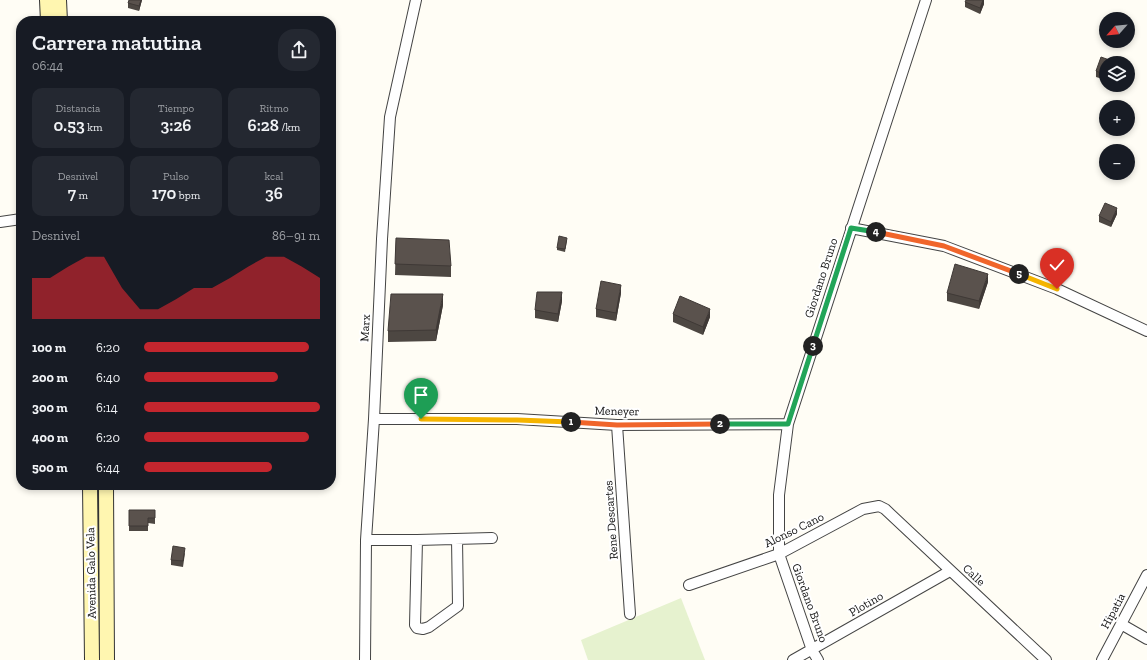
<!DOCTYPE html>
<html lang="es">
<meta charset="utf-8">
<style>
:root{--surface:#171b24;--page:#242831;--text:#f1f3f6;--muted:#9ea1a6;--accent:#c4262e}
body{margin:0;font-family:"Zilla Slab",serif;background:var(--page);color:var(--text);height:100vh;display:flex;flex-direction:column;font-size:15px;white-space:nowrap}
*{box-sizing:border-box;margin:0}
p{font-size:13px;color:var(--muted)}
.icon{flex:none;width:22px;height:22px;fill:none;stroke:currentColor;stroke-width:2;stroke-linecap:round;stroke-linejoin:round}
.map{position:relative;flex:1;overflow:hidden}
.details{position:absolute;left:16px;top:16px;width:320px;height:474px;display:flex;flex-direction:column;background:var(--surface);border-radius:16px;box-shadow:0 2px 6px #0003}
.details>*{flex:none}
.needle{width:26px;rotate:243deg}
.controls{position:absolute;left:1099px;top:12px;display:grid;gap:8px}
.controls a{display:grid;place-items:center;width:36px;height:36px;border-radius:50%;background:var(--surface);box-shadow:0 2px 6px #0003;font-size:20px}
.pin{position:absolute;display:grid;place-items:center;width:34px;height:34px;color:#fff;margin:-41px -17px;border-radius:50% 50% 50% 0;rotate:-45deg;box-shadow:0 0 4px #0007}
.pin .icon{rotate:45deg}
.km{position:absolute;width:20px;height:20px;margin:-10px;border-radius:50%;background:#222;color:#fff;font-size:11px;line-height:20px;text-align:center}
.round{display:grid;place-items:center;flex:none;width:42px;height:42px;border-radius:16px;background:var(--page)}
.summary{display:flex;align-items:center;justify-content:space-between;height:68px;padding:0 16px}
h1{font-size:22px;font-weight:600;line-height:30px}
.metrics{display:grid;grid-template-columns:repeat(3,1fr);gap:6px;height:68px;padding:4px 16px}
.metrics div{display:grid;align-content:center;border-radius:10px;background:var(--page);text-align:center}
.metrics b{font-size:17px;font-weight:600}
.metrics small{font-size:11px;font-weight:400}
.metrics p{font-size:11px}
.chart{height:112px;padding:8px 16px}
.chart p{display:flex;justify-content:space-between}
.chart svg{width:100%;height:72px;margin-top:4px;fill:var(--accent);opacity:.7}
ul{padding:0 16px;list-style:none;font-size:13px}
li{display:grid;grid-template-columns:64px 48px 1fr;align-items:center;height:30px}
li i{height:10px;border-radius:5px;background:var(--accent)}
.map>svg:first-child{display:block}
.pitch{fill:#e6f2cf}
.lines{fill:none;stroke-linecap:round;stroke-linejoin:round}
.minor-casing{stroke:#444;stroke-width:12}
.secondary-casing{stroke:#333;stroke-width:16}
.minor{stroke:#fff;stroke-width:10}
.secondary{stroke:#fff6b0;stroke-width:14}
.wall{fill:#4d4742}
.shaded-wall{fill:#3f3936}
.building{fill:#5a524d;stroke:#3f3936}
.split-1-casing{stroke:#fff;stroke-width:8}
.split-2-casing{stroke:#fff;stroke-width:8}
.split-3-casing{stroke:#fff;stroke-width:8}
.split-4-casing{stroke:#fff;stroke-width:8}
.split-5-casing{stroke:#fff;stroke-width:8}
.split-6-casing{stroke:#fff;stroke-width:8}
.split-1{stroke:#f5b400;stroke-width:5}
.split-2{stroke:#f0652b;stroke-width:5}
.split-3{stroke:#22a559;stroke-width:5}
.split-4{stroke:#22a559;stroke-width:5}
.split-5{stroke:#f0652b;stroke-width:5}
.split-6{stroke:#f5b400;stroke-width:5}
.labels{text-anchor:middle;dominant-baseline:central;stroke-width:4;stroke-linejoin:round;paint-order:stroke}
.street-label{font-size:12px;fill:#111;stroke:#fff}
</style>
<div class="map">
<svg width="1147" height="660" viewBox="0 0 1147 660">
<rect width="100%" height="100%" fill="#fffdf5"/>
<path class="pitch" d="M681,598L705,660H588L581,640Z"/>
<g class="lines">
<g class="minor-casing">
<path id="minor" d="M0,222L21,219
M851,228L944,246L1057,289L1147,331
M374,419H517L617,425L788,424
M617,425L630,614
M366,540H417L492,538
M417,540L415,625L417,628L423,629L429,627L458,606L457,539
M689,585L779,554L863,509L879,506L885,509L1046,660
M1121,624L1147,639
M365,660L366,540L374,419L382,239L390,117L416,0
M793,660L950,571
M818,660L812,650L779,554V495L788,424L926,0
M1102,660L1147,575"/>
</g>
<g class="secondary-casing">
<path id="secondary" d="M47,0L48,21
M59,0L60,21
M90,485L92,660
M106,485L107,660"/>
</g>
<use href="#minor" class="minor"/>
<use href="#secondary" class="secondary"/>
</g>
<path class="wall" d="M142,0L139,11L128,8V3Z
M984,0V4L980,14L965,7V2Z
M18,61H21V75H18Z
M1106,63V80L1096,77V71Z
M18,104H21V127H20Z
M1117,214L1111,227L1099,222V216Z
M396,238L451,266V277L395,275Z
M567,240L565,252L557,250V248Z
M988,282L979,309L947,301V293Z
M621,293L616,321L596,317V309Z
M562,301L558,322L535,318V310Z
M443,305L436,341L388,342V331Z
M673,314L710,317L703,335L673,322Z
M331,434L334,440L332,447H331Z
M129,510H155V524L148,523V531H129Z
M185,553L183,567L171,565V560Z"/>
<path class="shaded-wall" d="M141,0H142L139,11V6Z
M983,0H984V4L980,14V8Z
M1117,208V214L1111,227V222Z
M988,274V282L979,309V301Z
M621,285V293L616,321V313Z
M562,292V301L558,322V314Z
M443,294V305L436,341V330Z
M710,309V317L703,335V327Z
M334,434V440L332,447V442Z"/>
<path class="building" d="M129,0H141L139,6L128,3Z
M966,0H983L980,8L965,2Z
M1101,57L1115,62V63H1106V75L1096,71Z
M18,61H21V70H18Z
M18,104H21V121H20Z
M1105,203L1117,208L1111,222L1099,216Z
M559,236L567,238L565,249L557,248Z
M396,238L449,240L451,266L395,264Z
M955,264L988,274L979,301L947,293Z
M601,281L621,285L616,313L596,309Z
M537,292H562L558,314L535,310Z
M391,294H443L436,330L388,331Z
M680,296L710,309L703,327L673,314Z
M331,434H334L332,442H331Z
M129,510H155V518H148V526H129Z
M173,546L185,548L183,561L171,560Z"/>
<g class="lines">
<g class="split-1-casing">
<path id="split-1" d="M421,419L517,420L571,422"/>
</g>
<g class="split-2-casing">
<path id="split-2" d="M571,422L617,425L720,424"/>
</g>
<g class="split-3-casing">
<path id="split-3" d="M720,424H788L813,346"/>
</g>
<g class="split-4-casing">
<path id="split-4" d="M813,346L851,228L876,232"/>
</g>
<g class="split-5-casing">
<path id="split-5" d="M876,232L944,246L1019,274"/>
</g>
<g class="split-6-casing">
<path id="split-6" d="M1019,274L1057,289"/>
</g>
<use href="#split-1" class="split-1"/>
<use href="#split-2" class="split-2"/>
<use href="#split-3" class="split-3"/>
<use href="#split-4" class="split-4"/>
<use href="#split-5" class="split-5"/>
<use href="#split-6" class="split-6"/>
</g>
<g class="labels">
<g class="street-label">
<text transform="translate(821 278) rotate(-72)">Giordano Bruno</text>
<text transform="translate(365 328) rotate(-87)">Marx</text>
<text transform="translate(617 411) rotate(1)">Meneyer</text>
<text transform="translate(611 520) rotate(-94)">Rene Descartes</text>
<text transform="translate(794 530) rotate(-26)">Alonso Cano</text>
<text transform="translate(91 573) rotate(-91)">Avenida Galo Vela</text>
<text transform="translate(974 575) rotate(43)">Calle</text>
<text transform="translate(810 603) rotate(70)">Giordano Bruno</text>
<text transform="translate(866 604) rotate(-30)">Plotino</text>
<text transform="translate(1113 611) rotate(-62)">Hipatia</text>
</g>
</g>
</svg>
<div class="controls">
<a><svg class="needle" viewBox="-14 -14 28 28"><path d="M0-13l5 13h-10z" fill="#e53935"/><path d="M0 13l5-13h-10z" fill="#9ea1a6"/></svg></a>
<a><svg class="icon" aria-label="layers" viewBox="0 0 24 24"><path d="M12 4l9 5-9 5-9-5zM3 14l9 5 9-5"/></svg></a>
<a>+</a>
<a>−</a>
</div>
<div class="pin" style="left:421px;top:419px;background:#1e9e55"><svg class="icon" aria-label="arrive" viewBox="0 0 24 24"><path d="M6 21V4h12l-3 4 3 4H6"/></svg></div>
<div class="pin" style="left:1057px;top:289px;background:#d93025"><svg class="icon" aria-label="check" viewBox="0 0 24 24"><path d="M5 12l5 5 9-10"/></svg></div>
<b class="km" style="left:571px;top:422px">1</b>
<b class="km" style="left:720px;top:424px">2</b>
<b class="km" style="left:813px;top:346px">3</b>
<b class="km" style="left:876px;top:232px">4</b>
<b class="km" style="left:1019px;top:274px">5</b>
<section class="details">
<div class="summary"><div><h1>Carrera matutina</h1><p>06:44</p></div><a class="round"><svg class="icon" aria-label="share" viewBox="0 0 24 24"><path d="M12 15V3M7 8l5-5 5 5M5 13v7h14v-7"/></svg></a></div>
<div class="metrics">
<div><p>Distancia</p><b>0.53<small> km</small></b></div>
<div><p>Tiempo</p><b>3:26</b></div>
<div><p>Ritmo</p><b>6:28<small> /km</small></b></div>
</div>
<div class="metrics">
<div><p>Desnivel</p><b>7<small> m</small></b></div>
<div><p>Pulso</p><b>170<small> bpm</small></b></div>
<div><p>kcal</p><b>36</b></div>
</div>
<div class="chart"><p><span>Desnivel</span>86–91 m</p>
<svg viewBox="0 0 160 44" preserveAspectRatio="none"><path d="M0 44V19L10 19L20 12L30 6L40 6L50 25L60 38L70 38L80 32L90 25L100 25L110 19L120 12L130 6L140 6L150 12L160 19V44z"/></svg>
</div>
<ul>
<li><b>100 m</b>6:20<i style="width:94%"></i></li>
<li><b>200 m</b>6:40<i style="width:76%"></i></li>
<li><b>300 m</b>6:14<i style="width:100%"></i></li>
<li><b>400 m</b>6:20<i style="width:94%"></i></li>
<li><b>500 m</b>6:44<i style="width:73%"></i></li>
</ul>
</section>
</div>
